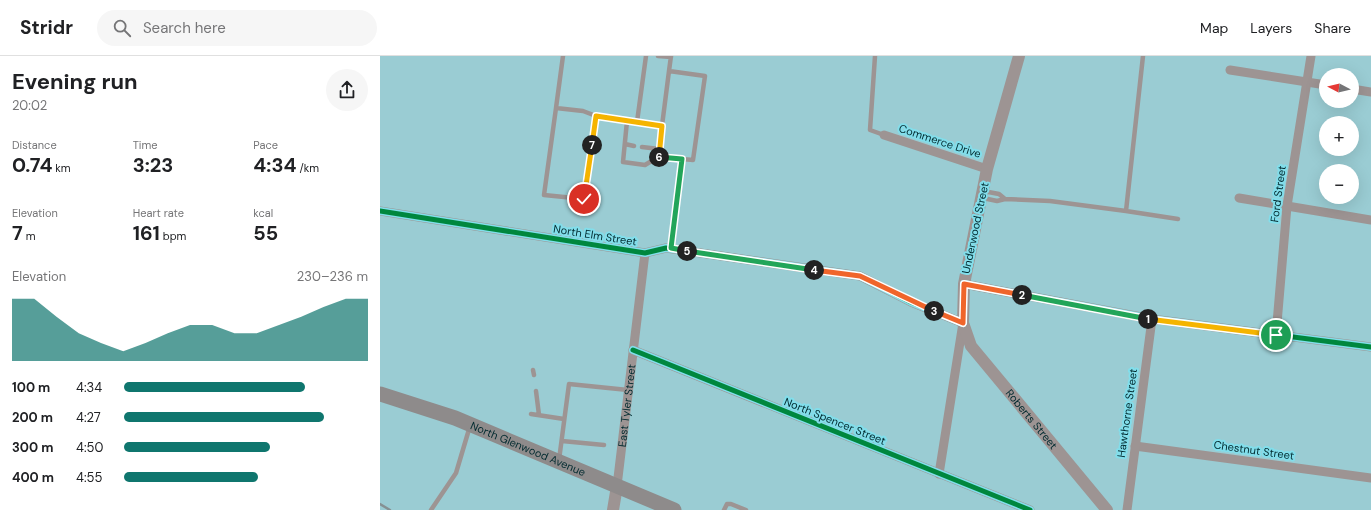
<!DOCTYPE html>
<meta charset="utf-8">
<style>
:root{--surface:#fff;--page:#f6f6f6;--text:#202124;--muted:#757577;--line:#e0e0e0;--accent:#0f766e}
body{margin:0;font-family:"DM Sans",sans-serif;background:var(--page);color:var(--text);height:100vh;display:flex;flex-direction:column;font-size:15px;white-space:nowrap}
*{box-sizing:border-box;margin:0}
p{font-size:13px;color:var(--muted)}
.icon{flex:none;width:22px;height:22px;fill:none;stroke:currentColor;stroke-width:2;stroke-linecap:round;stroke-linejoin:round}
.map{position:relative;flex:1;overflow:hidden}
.panel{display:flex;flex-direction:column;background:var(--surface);width:380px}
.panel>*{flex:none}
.needle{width:26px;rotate:277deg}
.controls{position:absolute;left:939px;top:12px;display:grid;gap:8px}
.controls a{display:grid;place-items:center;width:40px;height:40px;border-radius:50%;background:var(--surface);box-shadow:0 4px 16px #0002;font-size:20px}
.pin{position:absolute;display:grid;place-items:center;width:34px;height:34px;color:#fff;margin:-17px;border:2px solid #fff;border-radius:50%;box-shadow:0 1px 4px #0007}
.km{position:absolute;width:20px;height:20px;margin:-10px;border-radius:50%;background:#222;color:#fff;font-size:11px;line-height:20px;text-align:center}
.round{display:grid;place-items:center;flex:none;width:42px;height:42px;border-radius:21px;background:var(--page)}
.head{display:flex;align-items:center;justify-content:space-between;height:68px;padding:0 12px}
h1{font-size:22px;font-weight:700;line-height:30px}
.stats{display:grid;grid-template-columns:repeat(3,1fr);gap:6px;height:68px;padding:4px 12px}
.stats div{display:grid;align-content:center}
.stats b{font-size:20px;font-weight:700}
.stats small{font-size:11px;font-weight:400}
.stats p{font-size:11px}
.chart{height:112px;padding:8px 12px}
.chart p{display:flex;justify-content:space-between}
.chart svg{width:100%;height:72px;margin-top:4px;fill:var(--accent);opacity:.7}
ul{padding:0 12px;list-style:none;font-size:13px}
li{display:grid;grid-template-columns:64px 48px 1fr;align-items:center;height:30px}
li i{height:10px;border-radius:5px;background:var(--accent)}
header{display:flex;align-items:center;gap:24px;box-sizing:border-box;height:56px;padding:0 20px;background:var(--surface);border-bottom:1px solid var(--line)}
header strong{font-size:19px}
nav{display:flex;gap:22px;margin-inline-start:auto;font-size:14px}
.search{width:280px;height:36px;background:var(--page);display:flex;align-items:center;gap:10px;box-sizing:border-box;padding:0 14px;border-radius:22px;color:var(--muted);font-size:15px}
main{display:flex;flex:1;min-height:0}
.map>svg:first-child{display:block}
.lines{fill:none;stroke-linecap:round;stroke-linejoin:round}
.service{stroke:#9d9493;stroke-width:4.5}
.minor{stroke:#9d9493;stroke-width:9}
.tertiary{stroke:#9d9493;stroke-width:12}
.primary{stroke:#8e8b8b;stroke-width:15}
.rail{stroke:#859193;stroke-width:2.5}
.cycleway-casing{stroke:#82deeb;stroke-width:8}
.cycleway{stroke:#00873e;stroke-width:5}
.split-1-casing{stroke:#fff;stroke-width:8}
.split-2-casing{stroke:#fff;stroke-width:8}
.split-3-casing{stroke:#fff;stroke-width:8}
.split-4-casing{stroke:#fff;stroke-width:8}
.split-5-casing{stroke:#fff;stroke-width:8}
.split-6-casing{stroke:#fff;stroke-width:8}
.split-7-casing{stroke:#fff;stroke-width:8}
.split-8-casing{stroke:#fff;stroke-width:8}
.split-1{stroke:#f5b400;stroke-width:5}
.split-2{stroke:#22a559;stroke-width:5}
.split-3{stroke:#f0652b;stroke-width:5}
.split-4{stroke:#f0652b;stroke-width:5}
.split-5{stroke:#22a559;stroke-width:5}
.split-6{stroke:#22a559;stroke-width:5}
.split-7{stroke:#f5b400;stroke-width:5}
.split-8{stroke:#f5b400;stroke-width:5}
.labels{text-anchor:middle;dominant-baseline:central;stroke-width:4;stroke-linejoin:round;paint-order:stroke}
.street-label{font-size:11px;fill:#002a2f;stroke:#82deeb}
</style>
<header>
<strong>Stridr</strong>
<div class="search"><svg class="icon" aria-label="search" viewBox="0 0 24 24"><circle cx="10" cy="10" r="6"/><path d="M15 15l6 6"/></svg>Search here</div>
<nav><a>Map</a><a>Layers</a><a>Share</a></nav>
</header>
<main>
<section class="panel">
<div class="head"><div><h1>Evening run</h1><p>20:02</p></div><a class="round"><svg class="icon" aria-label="share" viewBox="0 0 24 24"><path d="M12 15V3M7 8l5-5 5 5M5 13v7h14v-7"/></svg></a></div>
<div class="stats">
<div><p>Distance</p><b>0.74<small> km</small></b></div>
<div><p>Time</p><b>3:23</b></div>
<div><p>Pace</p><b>4:34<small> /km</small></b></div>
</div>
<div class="stats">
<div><p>Elevation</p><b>7<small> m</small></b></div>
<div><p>Heart rate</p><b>161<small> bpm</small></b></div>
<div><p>kcal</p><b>55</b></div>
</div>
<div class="chart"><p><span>Elevation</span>230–236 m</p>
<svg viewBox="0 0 160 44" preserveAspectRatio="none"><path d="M0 44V6L10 6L20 17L30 27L40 33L50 38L60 33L70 27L80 22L90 22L100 27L110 27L120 22L130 17L140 11L150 6L160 6V44z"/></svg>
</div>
<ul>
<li><b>100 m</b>4:34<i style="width:74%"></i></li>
<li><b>200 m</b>4:27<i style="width:82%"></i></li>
<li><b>300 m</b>4:50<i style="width:60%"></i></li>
<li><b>400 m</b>4:55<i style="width:55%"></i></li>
</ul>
</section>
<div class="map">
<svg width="991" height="454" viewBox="0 0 991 454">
<rect width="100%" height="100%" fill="#9accd3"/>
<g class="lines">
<path class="service" d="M278,0L291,1
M495,0L490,74L504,79
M763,0L746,155L798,163
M289,15L291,0
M176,52L183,0
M216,60L204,143L164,139L176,52L203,55L216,60L282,70
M247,65L243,106L265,109L278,101
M257,66L266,0
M245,88L254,90
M262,91L279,93
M603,142L617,145L625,143L619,138L603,135
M625,143L670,145L746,155
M291,192L302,103L278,101L289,15L325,20L313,104L302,103
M153,314L154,319
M156,335L159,359
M151,358L184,363
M182,385L224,389
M179,404L189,328L248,334
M51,454L76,417L90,370
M344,454L347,448H351L366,454"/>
<g class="minor">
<path d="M850,14L946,29"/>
<path d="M972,33L991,36"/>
<path d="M504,79L607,113"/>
<path d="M859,142L991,164"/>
<path d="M0,155L265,197L286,192L480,220L531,246L583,267L559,418"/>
<path d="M584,228L772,263L991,291"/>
<path d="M896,279L907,150L931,0"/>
<path d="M253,294L650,454"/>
<path d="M755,390L991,422"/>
<path id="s1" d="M237,430L265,197"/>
<path d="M747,454L772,263"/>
</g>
<g class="tertiary">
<path id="s2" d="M639,0L607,113L584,228L583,267L591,290L727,454"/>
<path d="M233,454L237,430"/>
</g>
<path class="primary" id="s3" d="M0,338L75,362L294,454"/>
<path class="rail" d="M0,448L10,454"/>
<g class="cycleway-casing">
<path id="cycleway" d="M0,155L265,197L286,192L480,220L531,246L583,267
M584,228L772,263L991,291
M253,294L650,454"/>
</g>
<use href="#cycleway" class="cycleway"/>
</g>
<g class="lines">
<g class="split-1-casing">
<path id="split-1" d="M768,263L896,279"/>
</g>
<g class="split-2-casing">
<path id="split-2" d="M642,239L768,263"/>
</g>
<g class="split-3-casing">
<path id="split-3" d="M554,255L583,267L584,228L642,239"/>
</g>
<g class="split-4-casing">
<path id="split-4" d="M434,214L480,220L554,255"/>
</g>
<g class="split-5-casing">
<path id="split-5" d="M307,195L434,214"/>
</g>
<g class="split-6-casing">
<path id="split-6" d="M279,101L302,103L291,192L307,195"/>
</g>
<g class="split-7-casing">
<path id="split-7" d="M212,89L216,60L282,70L279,101"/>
</g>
<g class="split-8-casing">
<path id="split-8" d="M204,143L212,89"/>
</g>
<use href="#split-1" class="split-1"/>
<use href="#split-2" class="split-2"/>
<use href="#split-3" class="split-3"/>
<use href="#split-4" class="split-4"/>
<use href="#split-5" class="split-5"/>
<use href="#split-6" class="split-6"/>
<use href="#split-7" class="split-7"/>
<use href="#split-8" class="split-8"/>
</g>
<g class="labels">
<g class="street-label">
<text transform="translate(560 85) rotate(18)">Commerce Drive</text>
<text transform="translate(898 138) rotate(-82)">Ford Street</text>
<text transform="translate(595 172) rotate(-78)">Underwood Street</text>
<text transform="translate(215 179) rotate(9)">North Elm Street</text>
<text stroke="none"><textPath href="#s1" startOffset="81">East Tyler Street</textPath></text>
<text transform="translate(747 357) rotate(-82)">Hawthorne Street</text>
<text stroke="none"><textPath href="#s2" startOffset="393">Roberts Street</textPath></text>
<text transform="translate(455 365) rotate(22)">North Spencer Street</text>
<text stroke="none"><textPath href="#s3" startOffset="158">North Glenwood Avenue</textPath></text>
<text transform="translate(874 394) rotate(8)">Chestnut Street</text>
</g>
</g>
</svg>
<div class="controls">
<a><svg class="needle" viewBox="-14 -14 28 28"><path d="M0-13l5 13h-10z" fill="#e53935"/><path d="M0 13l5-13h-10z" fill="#757577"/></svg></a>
<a>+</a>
<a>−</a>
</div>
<div class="pin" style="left:896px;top:279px;background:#1e9e55"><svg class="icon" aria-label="arrive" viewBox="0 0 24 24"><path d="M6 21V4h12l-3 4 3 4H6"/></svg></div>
<div class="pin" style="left:204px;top:143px;background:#d93025"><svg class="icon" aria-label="check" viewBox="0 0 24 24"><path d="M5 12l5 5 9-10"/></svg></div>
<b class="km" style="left:768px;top:263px">1</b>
<b class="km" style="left:642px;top:239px">2</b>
<b class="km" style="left:554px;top:255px">3</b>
<b class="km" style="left:434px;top:214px">4</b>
<b class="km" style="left:307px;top:195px">5</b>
<b class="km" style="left:279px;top:101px">6</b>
<b class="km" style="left:212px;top:89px">7</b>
</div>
</main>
